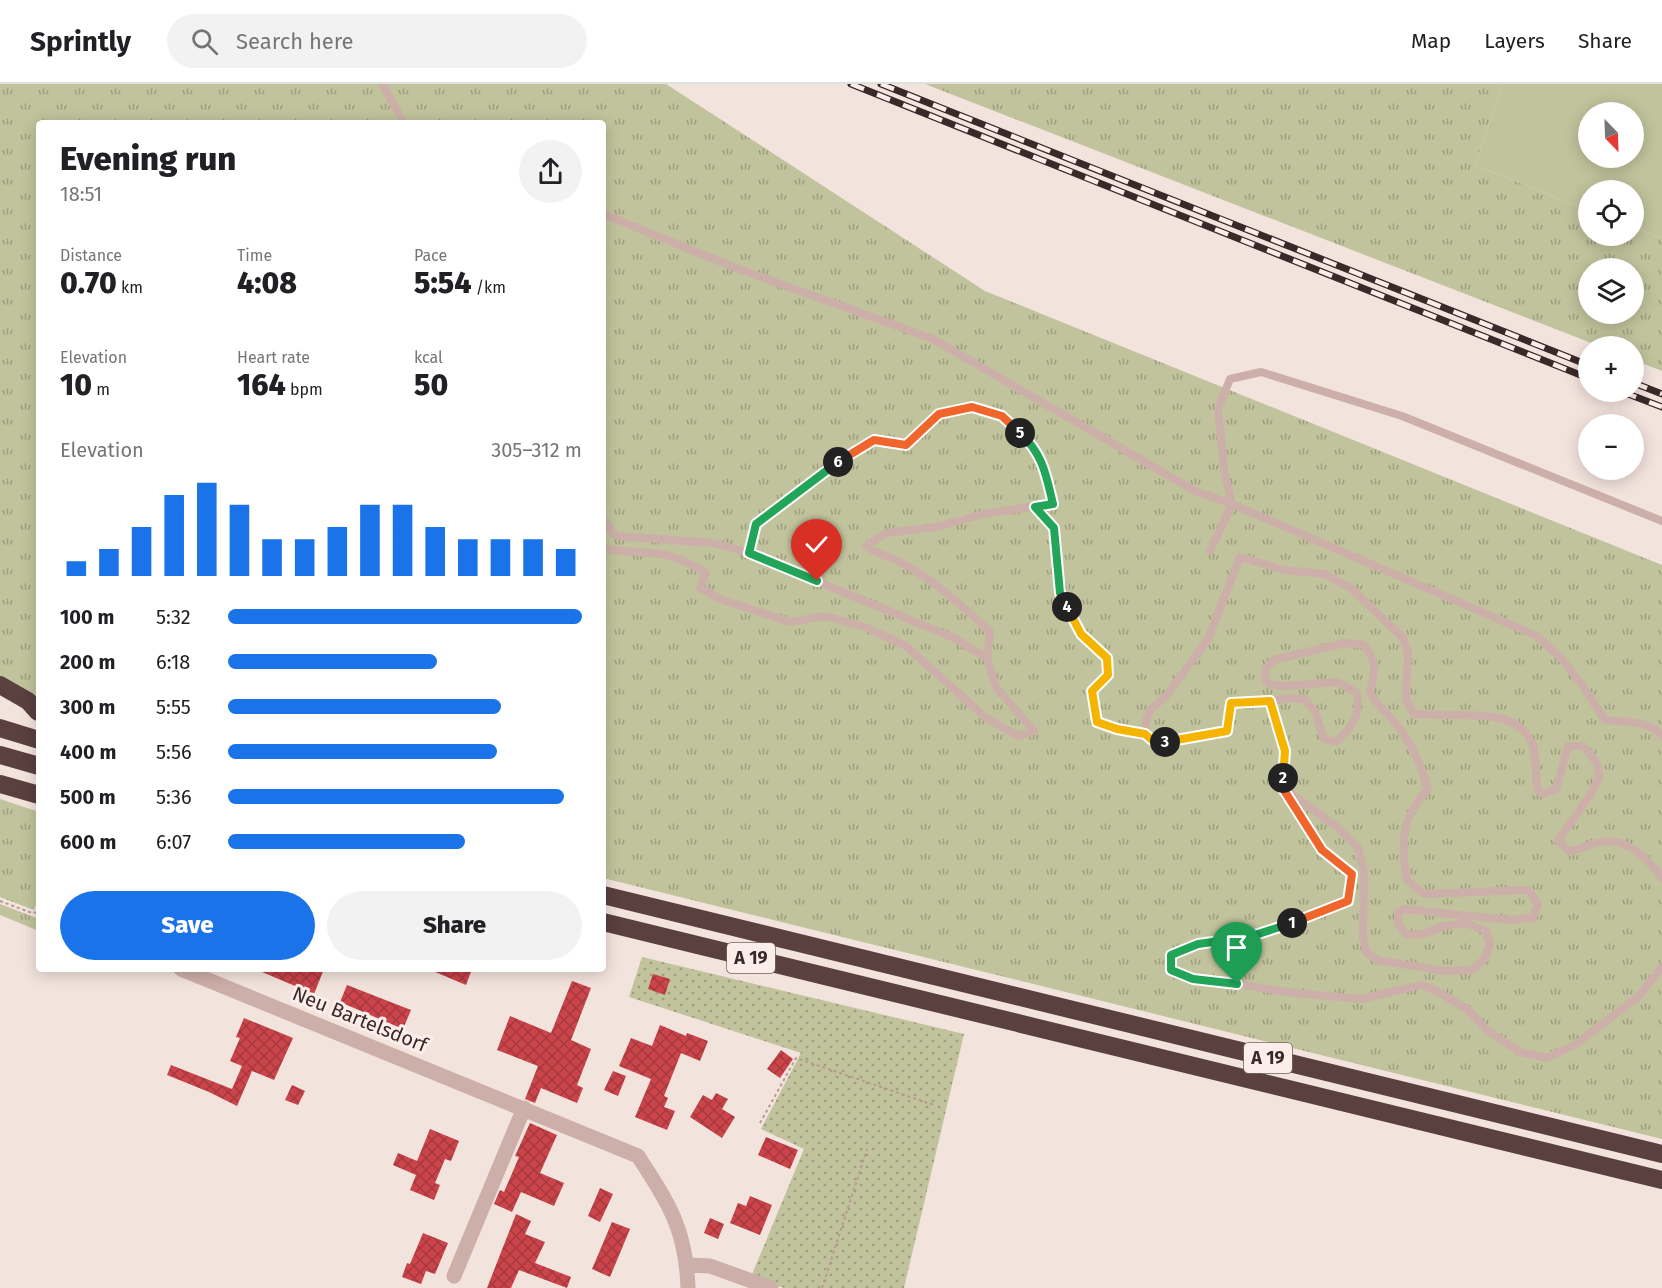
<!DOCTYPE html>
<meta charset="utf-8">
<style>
:root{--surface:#fff;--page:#f2f2f2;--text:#202124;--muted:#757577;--line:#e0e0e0;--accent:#1a73e8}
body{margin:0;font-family:"Fira Sans",sans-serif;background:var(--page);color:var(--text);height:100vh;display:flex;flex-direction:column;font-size:22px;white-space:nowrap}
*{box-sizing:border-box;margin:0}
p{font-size:20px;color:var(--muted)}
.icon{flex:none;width:33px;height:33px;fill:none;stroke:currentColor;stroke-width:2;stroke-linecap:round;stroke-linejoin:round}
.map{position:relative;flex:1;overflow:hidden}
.details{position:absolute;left:36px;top:36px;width:570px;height:852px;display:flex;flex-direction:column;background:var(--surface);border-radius:6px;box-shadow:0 3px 15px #0003}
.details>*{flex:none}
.needle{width:39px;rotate:157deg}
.buttons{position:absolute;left:1578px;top:18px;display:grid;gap:12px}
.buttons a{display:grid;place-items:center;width:66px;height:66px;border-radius:50%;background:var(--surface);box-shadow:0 3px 15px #0003;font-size:30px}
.pin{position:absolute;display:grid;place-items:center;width:51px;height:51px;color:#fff;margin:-62px -26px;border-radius:50% 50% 50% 0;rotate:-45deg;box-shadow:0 0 6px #0007}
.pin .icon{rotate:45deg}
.km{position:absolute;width:30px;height:30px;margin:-15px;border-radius:50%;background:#222;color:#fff;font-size:16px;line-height:30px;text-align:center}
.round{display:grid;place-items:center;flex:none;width:63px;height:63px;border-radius:32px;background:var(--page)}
.summary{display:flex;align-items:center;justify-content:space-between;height:102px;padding:0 24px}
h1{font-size:33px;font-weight:800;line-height:45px}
.stats{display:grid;grid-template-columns:repeat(3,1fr);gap:9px;height:102px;padding:6px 24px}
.stats div{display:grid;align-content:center}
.stats b{font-size:30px;font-weight:800}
.stats small{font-size:16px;font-weight:400}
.stats p{font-size:16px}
.chart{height:168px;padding:12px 24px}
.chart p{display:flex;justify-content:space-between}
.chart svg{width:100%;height:108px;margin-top:6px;stroke:var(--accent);stroke-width:6}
.primary-button{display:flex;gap:12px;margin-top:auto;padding:12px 24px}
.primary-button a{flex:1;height:69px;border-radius:36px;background:var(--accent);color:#fff;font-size:24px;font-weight:800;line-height:69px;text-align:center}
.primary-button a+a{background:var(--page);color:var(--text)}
ul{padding:0 24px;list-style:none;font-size:20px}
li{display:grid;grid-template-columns:96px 72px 1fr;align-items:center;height:45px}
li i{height:15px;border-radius:8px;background:var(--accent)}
header{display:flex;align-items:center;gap:36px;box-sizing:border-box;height:84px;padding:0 30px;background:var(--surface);border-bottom:2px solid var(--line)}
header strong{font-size:28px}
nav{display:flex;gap:33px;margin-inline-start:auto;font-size:21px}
.search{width:420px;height:54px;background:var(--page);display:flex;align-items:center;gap:15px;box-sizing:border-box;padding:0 21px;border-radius:33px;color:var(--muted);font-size:22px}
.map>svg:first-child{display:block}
.grass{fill:url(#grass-tufts);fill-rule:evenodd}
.park{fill:#c1c39c;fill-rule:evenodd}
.garden{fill:url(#garden-dots)}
.building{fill:url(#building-cross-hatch)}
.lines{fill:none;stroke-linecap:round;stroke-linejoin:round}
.path{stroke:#b89892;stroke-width:2;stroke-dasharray:3 3;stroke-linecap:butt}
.service{stroke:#ccafa8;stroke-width:8}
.minor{stroke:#ccafa8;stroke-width:15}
.motorway{stroke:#5a403f;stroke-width:18}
.rail-casing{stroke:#392929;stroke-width:7}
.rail{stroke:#fbeeea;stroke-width:4.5;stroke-dasharray:14;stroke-linecap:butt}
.split-1-casing{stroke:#fff;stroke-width:12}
.split-2-casing{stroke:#fff;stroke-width:12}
.split-3-casing{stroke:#fff;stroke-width:12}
.split-4-casing{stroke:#fff;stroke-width:12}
.split-5-casing{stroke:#fff;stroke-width:12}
.split-6-casing{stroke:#fff;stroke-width:12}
.split-7-casing{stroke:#fff;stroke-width:12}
.split-1{stroke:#22a559;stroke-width:8}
.split-2{stroke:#f0652b;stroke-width:8}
.split-3{stroke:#f5b400;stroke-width:8}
.split-4{stroke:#f5b400;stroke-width:8}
.split-5{stroke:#22a559;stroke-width:8}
.split-6{stroke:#f0652b;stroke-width:8}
.split-7{stroke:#22a559;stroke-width:8}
.labels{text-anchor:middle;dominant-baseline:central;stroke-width:6;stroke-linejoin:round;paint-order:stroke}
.shield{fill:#fbeeea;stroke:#736463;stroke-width:1.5}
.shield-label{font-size:18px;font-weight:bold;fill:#392929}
.street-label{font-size:20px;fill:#392929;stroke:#fbeeea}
</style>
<header>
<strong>Sprintly</strong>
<div class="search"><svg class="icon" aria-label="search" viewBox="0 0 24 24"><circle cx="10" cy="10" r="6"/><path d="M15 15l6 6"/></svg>Search here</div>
<nav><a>Map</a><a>Layers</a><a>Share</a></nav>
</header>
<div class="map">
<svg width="1662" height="1204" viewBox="0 0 1662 1204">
<defs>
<pattern id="grass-tufts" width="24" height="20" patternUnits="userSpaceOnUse" patternTransform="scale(1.5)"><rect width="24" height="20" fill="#c1c39c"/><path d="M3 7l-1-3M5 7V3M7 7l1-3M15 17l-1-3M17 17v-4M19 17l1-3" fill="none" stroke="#9e9e7f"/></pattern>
<pattern id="garden-dots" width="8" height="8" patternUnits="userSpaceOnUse" patternTransform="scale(1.5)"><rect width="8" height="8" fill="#c1c39c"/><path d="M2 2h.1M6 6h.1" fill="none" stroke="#9e9e7f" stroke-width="1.8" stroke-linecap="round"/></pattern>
<pattern id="building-cross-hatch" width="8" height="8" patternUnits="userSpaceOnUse" patternTransform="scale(1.5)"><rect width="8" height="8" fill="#ca444a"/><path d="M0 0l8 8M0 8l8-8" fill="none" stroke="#a5393e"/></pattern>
</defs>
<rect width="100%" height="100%" fill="#f3e3dd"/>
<path class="grass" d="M0,0H666L985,207L1662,481V1055L603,794V39H39V614L0,596Z
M925,0H1503L1475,81L1588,126V152H1634V143L1662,154V287L1634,276V262H1599ZM1588,184H1634V230H1588Z
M0,715L39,728V812L34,826L0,813Z
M0,820L39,835V847L0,831Z"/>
<path class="park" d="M1503,0H1662V154L1634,143V106H1588V126L1475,81ZM1588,28H1634V74H1588Z"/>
<path class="garden" d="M642,873L964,950L904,1204H784L751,1193L804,1065L761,1045L801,969L629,913Z"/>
<path class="building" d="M255,885H324L314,910Z
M428,885H472L466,901Z
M653,890L670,895L665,911L648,905Z
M572,897L591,904L571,956L591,965L577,1001L583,1004L577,1019L541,1004L535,1019L525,1015L538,982L497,966L510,932L551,949Z
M347,901L411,926L403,945L340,918Z
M244,934L293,954L274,996L252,987L237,1022L209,1008L167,991L171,981L232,1005L242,982L230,977L240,954L236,953Z
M660,941L686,952L687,949L708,957L700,977L681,969L664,1012L668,1014L664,1023L675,1027L667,1046L635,1033L651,995L619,982L631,954L652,962Z
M781,966L793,975L780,994L767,985Z
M613,987L626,992L618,1012L604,1006Z
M292,1001L305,1007L298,1021L285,1016Z
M716,1009L728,1015L722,1025L735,1033L722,1054L690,1033L703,1011L712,1016Z
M530,1039L557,1051L540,1089L564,1099L554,1122L521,1108L512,1128L494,1120L500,1106L504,1108L519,1073L515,1072Z
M430,1045L459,1057L451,1077L445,1075L435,1099L440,1101L434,1116L410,1106L416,1091L393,1081L398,1069L417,1077Z
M766,1053L798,1066L790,1085L758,1071Z
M600,1104L613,1110L600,1138L588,1132Z
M750,1112L772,1121L760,1151L730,1139L738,1119L746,1122Z
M516,1130L531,1137L525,1150L545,1158L535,1179L571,1193L567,1204L519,1186L511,1204H487Z
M710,1134L724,1140L718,1155L704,1149Z
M612,1138L630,1145L610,1193L592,1185Z
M423,1149L448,1159L435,1190L426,1187L421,1200L402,1193L407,1179L410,1180Z"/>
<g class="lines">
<path class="path" d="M0,817L32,829L39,828
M760,1039L796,974L934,1021
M822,1204L867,1065"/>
<path class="service" d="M382,0L404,39
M603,130L736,184L933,255L1195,407L1232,420L1210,467
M1035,423L1054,444L1060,509L1081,550L1107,574L1108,591L1092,607L1097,638L1117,645L1145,650
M603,435L616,452L714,459L749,469L954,554L987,574L996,603L1034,647L1018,652L985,633L906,562L865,543L825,532L790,538L720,515L700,504L706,489C693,481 676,472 661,470C641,467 623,469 603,464
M1662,437L1402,332L1261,288L1230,295L1218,325L1224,385L1232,420L1537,552L1561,574L1581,599L1605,636C1623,638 1649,636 1662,652
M749,469L756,440L829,385L874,356L906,361L939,330L972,323L1002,332L1030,358L1043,378L1053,420L988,429L936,443L886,449L866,462C877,471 888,471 900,478C934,496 963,522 990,548L987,574
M1270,617L1285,667L1282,703L1322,766L1352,790L1348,817L1291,840L1249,853L1198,860L1171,871V886L1193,895L1237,900L1294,909L1361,915L1421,901L1433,905L1467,925L1489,948L1520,968L1546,974L1576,960L1639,912L1662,883
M1282,703L1338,744L1358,764L1364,787L1363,854L1366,868L1377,876L1445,887L1471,886L1484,876L1490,860L1486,847L1466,839L1443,842L1424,850L1407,851L1398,840V828L1404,825L1509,836L1533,834L1538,820L1528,806L1424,810L1407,796C1401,761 1400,733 1428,706C1423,685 1413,663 1400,645C1390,632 1378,622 1370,608C1375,586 1378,580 1364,561L1345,559L1273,576L1266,584L1265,595L1270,601L1283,602L1338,598L1357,609C1360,632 1353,644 1335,658L1324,655L1315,627L1304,615L1289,614L1270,617L1231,619L1227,647L1161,659L1152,656L1145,650L1146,637L1151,625L1166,612L1208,555L1240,473L1284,486L1325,490L1352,505L1403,554L1408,569L1406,615L1414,630C1426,630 1439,631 1451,631C1479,632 1516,627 1531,657C1538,671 1534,690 1538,707L1544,710L1556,705L1568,662H1583C1590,670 1600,679 1599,691C1597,705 1568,742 1558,756L1569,768C1581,765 1598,756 1610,757C1632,759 1650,777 1662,794"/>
<path class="minor" d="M181,885L638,1072C669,1120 686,1145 688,1204
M687,1181L710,1182L771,1204
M454,1192L524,1024"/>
<path class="motorway" d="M0,601L28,617L38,628
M0,644L39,656
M0,671L39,682
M0,700L39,711
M603,811L1662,1070
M603,838L1662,1096"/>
<g class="rail-casing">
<path id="rail" d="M851,0L1588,294
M881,0L1588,281
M1634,299L1662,310
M1623,308L1662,323"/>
</g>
<use href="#rail" class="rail"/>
</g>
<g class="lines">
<g class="split-1-casing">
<path id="split-1" d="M1237,900L1193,895L1171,886V871L1198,860L1249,853L1292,839"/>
</g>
<g class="split-2-casing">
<path id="split-2" d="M1283,694L1282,703L1322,766L1352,790L1348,817L1292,839"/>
</g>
<g class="split-3-casing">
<path id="split-3" d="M1165,658L1227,647L1231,619L1270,617L1285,667L1283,694"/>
</g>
<g class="split-4-casing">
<path id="split-4" d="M1067,523L1081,550L1107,574L1108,591L1092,607L1097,638L1117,645L1145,650L1152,656L1165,658"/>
</g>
<g class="split-5-casing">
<path id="split-5" d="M1020,349C1043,370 1046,391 1053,420L1035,423L1054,444L1060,509L1067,523"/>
</g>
<g class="split-6-casing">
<path id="split-6" d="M838,378L874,356L906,361L939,330L972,323L1002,332L1020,349"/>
</g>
<g class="split-7-casing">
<path id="split-7" d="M817,497L749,469L756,440L838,378"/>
</g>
<use href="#split-1" class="split-1"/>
<use href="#split-2" class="split-2"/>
<use href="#split-3" class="split-3"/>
<use href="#split-4" class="split-4"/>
<use href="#split-5" class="split-5"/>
<use href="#split-6" class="split-6"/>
<use href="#split-7" class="split-7"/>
</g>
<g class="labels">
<g class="shield">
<rect x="727" y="859" width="48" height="30" rx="4.5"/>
<rect x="1244" y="959" width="48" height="30" rx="4.5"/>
</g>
<g class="shield-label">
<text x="751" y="874">A 19</text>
<text x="1268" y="974">A 19</text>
</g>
<g class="street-label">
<text transform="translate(360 935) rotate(22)">Neu Bartelsdorf</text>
</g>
</g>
</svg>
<div class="buttons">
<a><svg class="needle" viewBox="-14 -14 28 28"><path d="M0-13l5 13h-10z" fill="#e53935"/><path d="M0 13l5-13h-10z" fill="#757577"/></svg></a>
<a><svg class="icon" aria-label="locate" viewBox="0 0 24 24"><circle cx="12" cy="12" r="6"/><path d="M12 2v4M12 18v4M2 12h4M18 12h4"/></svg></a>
<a><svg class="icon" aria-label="layers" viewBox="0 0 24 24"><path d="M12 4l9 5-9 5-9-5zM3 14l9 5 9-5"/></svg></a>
<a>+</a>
<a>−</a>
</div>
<div class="pin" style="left:1237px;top:900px;background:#1e9e55"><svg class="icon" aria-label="arrive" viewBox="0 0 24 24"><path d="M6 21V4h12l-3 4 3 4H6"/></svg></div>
<div class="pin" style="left:817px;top:497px;background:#d93025"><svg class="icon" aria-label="check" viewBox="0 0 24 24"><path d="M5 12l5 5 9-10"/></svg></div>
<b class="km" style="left:1292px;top:839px">1</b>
<b class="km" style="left:1283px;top:694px">2</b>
<b class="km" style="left:1165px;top:658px">3</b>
<b class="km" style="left:1067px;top:523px">4</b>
<b class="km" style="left:1020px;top:349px">5</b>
<b class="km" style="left:838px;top:378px">6</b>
<section class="details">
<div class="summary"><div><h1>Evening run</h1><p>18:51</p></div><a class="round"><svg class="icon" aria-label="share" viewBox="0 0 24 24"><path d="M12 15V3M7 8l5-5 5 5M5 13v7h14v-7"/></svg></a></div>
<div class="stats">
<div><p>Distance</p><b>0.70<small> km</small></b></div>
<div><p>Time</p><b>4:08</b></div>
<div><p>Pace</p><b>5:54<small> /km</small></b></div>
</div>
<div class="stats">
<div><p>Elevation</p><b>10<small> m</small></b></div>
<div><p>Heart rate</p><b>164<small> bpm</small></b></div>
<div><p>kcal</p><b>50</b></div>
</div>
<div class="chart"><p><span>Elevation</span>305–312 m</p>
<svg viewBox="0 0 160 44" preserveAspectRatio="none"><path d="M5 44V38M15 44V33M25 44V24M35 44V11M45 44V6M55 44V15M65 44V29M75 44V29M85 44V24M95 44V15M105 44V15M115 44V24M125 44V29M135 44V29M145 44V29M155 44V33"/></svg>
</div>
<ul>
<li><b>100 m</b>5:32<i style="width:100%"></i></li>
<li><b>200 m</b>6:18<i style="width:59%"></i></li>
<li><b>300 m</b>5:55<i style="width:77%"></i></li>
<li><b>400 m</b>5:56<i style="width:76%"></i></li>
<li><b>500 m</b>5:36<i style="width:95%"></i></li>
<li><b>600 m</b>6:07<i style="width:67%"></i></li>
</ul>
<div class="primary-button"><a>Save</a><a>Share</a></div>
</section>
</div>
